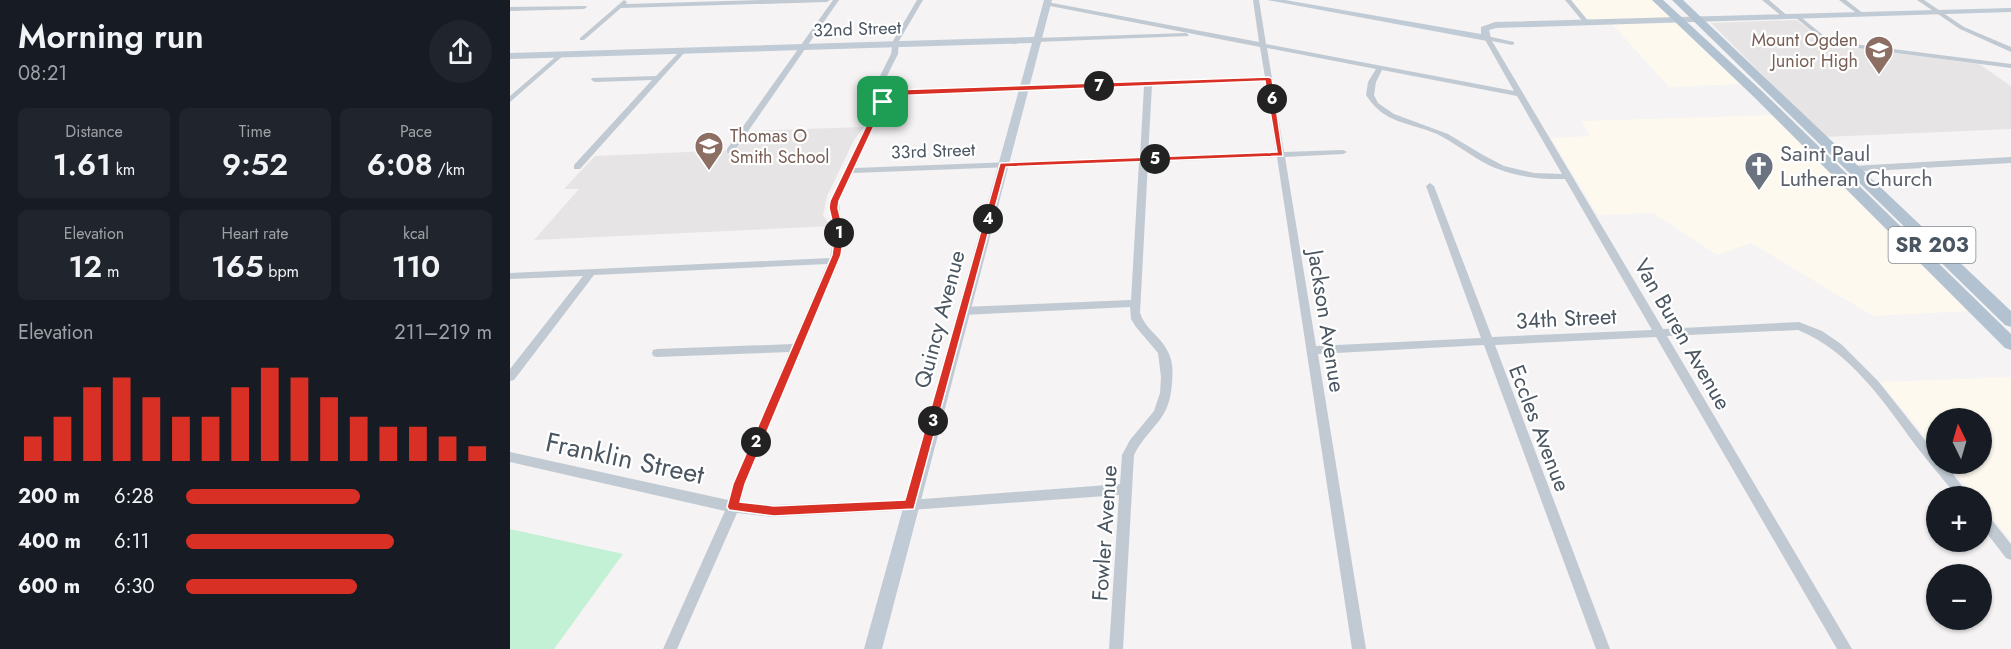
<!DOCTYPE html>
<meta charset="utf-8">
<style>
:root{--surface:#171b24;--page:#20242c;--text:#f1f3f6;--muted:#9ea1a6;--accent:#d93025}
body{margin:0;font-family:Jost,sans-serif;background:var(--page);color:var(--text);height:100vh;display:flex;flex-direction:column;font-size:22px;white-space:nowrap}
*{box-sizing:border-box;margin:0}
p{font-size:20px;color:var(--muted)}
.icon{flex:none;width:33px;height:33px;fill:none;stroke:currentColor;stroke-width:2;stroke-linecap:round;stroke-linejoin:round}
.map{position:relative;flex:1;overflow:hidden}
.details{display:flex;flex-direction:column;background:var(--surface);width:510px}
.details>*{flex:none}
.needle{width:39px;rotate:355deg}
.controls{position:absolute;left:1416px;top:408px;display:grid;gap:12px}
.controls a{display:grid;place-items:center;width:66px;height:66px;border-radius:50%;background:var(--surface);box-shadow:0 2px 4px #0004;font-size:30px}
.pin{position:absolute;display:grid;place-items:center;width:51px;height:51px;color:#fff;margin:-26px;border-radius:12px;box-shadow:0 3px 9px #0006}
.km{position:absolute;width:30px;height:30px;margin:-15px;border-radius:50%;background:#222;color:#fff;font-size:16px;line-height:30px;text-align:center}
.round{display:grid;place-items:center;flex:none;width:63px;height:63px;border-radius:32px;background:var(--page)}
.overview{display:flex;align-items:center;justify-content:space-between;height:102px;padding:0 18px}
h1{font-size:33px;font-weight:600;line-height:45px}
.metrics{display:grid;grid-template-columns:repeat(3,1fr);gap:9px;height:102px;padding:6px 18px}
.metrics div{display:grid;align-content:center;border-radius:9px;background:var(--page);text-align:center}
.metrics b{font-size:30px;font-weight:600}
.metrics small{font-size:16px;font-weight:400}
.metrics p{font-size:16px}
.chart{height:168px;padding:12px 18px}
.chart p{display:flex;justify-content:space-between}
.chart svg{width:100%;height:108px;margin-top:6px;stroke:var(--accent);stroke-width:6}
ul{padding:0 18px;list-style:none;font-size:20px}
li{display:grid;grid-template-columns:96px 72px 1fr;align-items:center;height:45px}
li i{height:15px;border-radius:8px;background:var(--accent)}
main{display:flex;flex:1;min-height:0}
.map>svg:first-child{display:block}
.commercial{fill:#fdf9ef}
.education{fill:#e6e4e5}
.green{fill:#c3f1d5}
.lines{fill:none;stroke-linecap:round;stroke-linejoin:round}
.street{fill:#c1cad2;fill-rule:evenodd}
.secondary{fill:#c1cbd6;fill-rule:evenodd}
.primary{fill:#b3c2d1;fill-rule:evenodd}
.route{fill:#d93025;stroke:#fff;stroke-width:1.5;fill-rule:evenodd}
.labels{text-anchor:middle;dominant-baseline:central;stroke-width:4.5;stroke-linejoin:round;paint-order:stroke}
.far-street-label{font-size:18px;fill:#4a5661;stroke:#fff}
.far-education-label{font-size:18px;fill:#785e54;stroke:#fff;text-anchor:end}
.shield{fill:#fff;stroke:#808990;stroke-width:1.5}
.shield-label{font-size:21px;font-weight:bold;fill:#4a5661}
.worship-label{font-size:22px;fill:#5b616d;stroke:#fff;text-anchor:start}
.street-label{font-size:22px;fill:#4a5661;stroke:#fff}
.near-street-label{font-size:27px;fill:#4a5661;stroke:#fff}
</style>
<main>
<section class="details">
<div class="overview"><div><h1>Morning run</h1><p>08:21</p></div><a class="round"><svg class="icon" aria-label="share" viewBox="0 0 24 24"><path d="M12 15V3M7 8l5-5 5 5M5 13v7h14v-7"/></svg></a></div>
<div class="metrics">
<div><p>Distance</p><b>1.61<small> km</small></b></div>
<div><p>Time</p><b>9:52</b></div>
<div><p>Pace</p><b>6:08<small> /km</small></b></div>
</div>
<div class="metrics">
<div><p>Elevation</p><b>12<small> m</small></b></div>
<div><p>Heart rate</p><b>165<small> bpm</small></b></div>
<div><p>kcal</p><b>110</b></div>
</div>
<div class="chart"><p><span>Elevation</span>211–219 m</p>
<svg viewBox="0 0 160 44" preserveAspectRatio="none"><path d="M5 44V34M15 44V26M25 44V14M35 44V10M45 44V18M55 44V26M65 44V26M75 44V14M85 44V6M95 44V10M105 44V18M115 44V26M125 44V30M135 44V30M145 44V34M155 44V38"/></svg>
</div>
<ul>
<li><b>200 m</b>6:28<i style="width:57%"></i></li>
<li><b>400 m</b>6:11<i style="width:68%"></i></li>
<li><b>600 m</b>6:30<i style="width:56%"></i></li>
</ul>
</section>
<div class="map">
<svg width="1501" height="649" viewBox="0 0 1501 649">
<rect width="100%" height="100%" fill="#f5f3f3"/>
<path class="commercial" d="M1062,0H1151L1165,17L1082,20L1077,18Z
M1169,23L1235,84L1159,87L1102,24Z
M1266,115L1460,311L1363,316L1241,243L1207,255L1143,213L1088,215L1041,138L1080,136L1071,121Z
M1501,377V541L1472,505V496H1465L1437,464H1472V418H1426V450L1370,382Z"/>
<path class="education" d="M1287,20L1317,44L1469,64L1501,86V129L1314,137L1201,23Z
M354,127L344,140L317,196L313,215L321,226L24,240L69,189H54L85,156L225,150L240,131Z"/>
<path class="green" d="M0,529L113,554L44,649H0Z"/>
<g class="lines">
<path class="street" d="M114,0L117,2L116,4L251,0H320L317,2L111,8L74,40H70V38Z
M323,0H329L223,153H217V149Z
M407,0H413L389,41L388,54L376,78L375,84L376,92L382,90L755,77L750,47L535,5V3L537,2L749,42L743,0H749L756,44L1004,91L974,38L977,36L1004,42V44L1002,45L982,41L1153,329L1289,322L1312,331L1331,344L1368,381L1426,454V464H1435L1460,496H1447C1433,479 1419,463 1406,446C1374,402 1340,351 1288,330L1157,336L1342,649H1327L1146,337L985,345L1100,649H1086L974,345L808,354L856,649H842L767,157L638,162L630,313C635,329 650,336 657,350C663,360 663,371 662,382C660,422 640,424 624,455L613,649H599L609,495L400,510L264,517L227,513L167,649H153L215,511L0,462V452L218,500L223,484L279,352L147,357L143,356L142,353L143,350L147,349L283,344L317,264L84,275L4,380L0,381V369L73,276L0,279V273L320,258L323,240L321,201L335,172L334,171L336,169L369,102L371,95L367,91L369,78L381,54L383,41ZM757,48L866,69L858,82L856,95C874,124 899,122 927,134C941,141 953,150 966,158C993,175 1024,180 1055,179L1142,330L982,337L924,186L920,183L916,186L971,338L806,346L775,157L833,154L837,152L833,150L774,152ZM872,70L1007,96L1052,174L1024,173L994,166L973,155L938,134L884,114L868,103L864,95L866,82ZM755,81L766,152L638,157L642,85ZM634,86L630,157L345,168L378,96L383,94ZM629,162L621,300L453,307L448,311L453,315L620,307L621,319L626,327L648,353L651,377L650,393L644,411L620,440L612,455L610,484L400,500L264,505L231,502L235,484L329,261L332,240L329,201L343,173Z
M1055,0H1061L1079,22V24H1075Z
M1252,0H1259L1279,17L1274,18Z
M1329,0H1336L1354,14L1349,15Z
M1407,0H1414L1454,27L1501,47V52L1450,29Z
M76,6L77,7L74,9L0,11V7Z
M1287,14L1319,40L1328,42L1501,64V68L1325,45L1315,42L1285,17L1284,16Z
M676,33L679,35L678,36L526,42L523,40L526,38Z
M173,49L176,51L175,52L70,169H64V165L142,80L85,82L81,80L82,78L146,76L171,50Z
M50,53L55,54L0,102V96Z
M1501,157V163L1342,172L1338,169L1342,166Z
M1472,512L1477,514L1501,544V560L1496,558L1472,527Z"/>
<path class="secondary" d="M534,0H542L372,649H354L522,43L0,59V53L524,37Z
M757,0H775L971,34V27L985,22L1501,8V12L986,28L979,30L981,38L977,41Z"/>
<path class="primary" d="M1142,0H1153L1252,91L1501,334V350L1495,348L1244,97Z
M1162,0H1173L1501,311V327L1495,325Z"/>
</g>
<path class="route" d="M759,77L762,79L773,156L496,167L404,509L264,516L219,510L217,507L223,484L322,255L325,233L319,208L320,201L372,93L382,90ZM755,81L767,152L490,163L395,500L264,506L230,502L235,484L331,255L334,233L328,208L329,201L378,96Z"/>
<defs>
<g id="school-pin" transform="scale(1.5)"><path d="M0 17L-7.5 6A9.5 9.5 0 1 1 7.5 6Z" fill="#8d6e63" stroke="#fff"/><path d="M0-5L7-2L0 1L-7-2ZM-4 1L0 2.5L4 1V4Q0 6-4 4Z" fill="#fff"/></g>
<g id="church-pin" transform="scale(1.5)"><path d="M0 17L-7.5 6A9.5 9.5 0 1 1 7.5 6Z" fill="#6b7280" stroke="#fff"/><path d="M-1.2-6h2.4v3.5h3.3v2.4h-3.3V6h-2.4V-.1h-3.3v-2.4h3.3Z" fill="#fff"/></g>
</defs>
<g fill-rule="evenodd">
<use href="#school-pin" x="1369" y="50"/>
<use href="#school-pin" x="199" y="146"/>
<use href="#church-pin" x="1249" y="166"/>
</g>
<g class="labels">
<g class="far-street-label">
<text transform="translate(347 29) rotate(-2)">32nd Street</text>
<text transform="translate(423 151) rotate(-2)">33rd Street</text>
</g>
<g class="far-education-label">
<text x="1348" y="40">Mount Ogden<tspan x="1348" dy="21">Junior High</tspan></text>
<text x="220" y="136" text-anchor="start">Thomas O<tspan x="220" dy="21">Smith School</tspan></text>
</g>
<rect class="shield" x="1378.5" y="227" width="87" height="36" rx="4.5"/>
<g class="shield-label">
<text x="1422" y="245">SR 203</text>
</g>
<g class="worship-label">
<text x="1270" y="153">Saint Paul<tspan x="1270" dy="25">Lutheran Church</tspan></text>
</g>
<g class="street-label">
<text transform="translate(1056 318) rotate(-3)">34th Street</text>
<text transform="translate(429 319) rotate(-75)">Quincy Avenue</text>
<text transform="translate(817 321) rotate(81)">Jackson Avenue</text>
<text transform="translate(1173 334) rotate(60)">Van Buren Avenue</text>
<text transform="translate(1030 428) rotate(69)">Eccles Avenue</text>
<text transform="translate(594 533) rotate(-86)">Fowler Avenue</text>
</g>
<g class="near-street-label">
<text transform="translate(115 458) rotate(12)">Franklin Street</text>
</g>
</g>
</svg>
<div class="controls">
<a><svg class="needle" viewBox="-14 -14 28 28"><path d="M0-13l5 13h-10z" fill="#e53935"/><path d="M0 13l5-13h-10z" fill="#9ea1a6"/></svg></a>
<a>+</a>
<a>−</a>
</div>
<div class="pin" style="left:373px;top:102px;background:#1e9e55"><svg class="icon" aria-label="arrive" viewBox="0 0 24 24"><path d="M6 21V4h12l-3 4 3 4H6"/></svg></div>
<b class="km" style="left:329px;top:233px">1</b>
<b class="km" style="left:246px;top:442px">2</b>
<b class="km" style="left:423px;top:421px">3</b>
<b class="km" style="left:478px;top:219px">4</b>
<b class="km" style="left:645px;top:159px">5</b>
<b class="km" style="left:762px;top:99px">6</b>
<b class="km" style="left:589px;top:86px">7</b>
</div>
</main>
